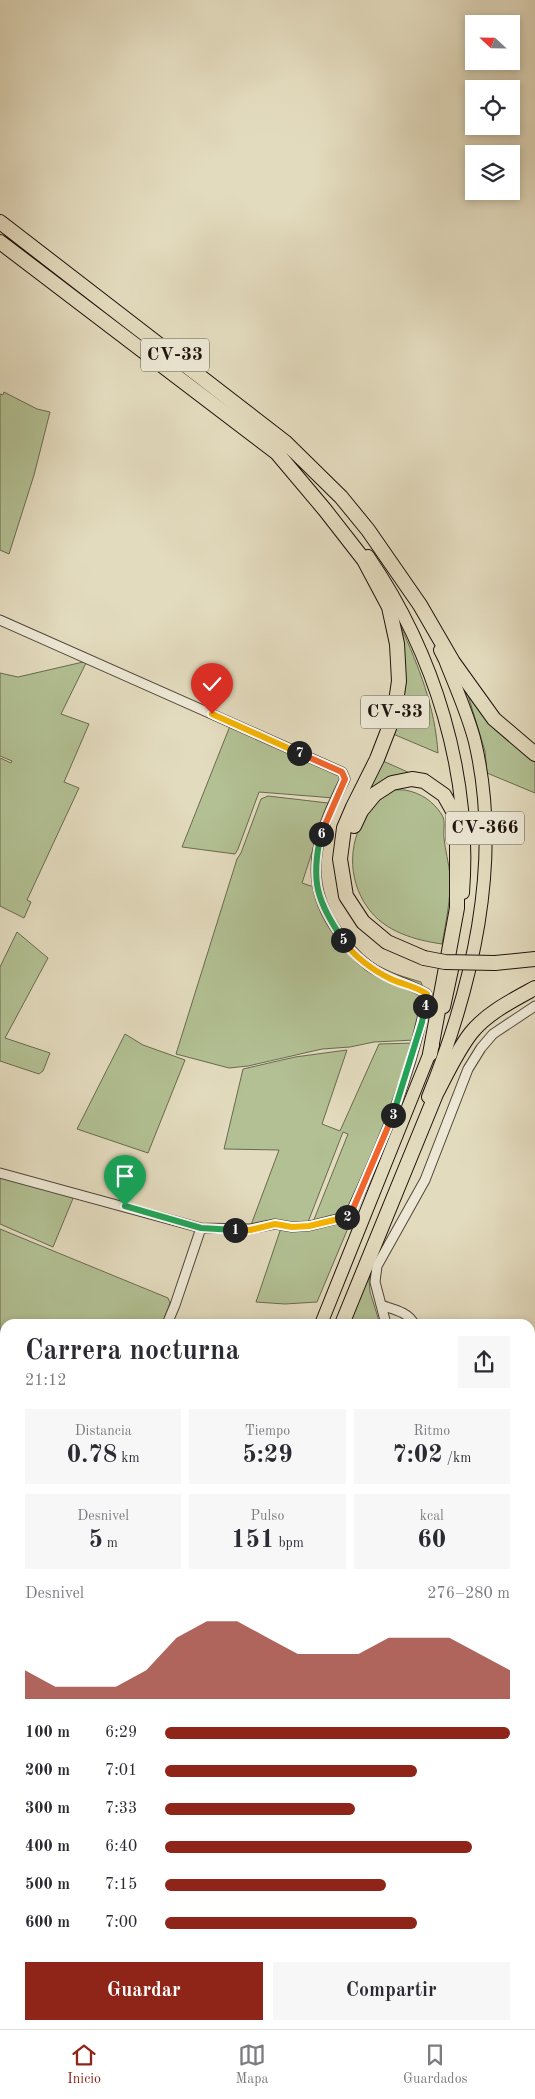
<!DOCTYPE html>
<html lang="es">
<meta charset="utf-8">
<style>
:root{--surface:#fff;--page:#f7f7f7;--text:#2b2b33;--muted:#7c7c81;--line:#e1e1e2;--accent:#8f2418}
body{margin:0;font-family:"Old Standard TT",serif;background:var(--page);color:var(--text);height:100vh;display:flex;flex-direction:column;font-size:19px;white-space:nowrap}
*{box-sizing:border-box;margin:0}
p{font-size:16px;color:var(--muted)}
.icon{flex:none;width:28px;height:28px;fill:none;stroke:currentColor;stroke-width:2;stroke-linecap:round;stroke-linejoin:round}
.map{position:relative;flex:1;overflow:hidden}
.drawer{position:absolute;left:0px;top:1319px;width:535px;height:711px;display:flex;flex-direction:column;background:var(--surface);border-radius:15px 15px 0 0;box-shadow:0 2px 8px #0003}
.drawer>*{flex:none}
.needle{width:32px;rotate:292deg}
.controls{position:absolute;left:465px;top:15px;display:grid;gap:10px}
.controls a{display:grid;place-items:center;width:55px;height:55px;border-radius:0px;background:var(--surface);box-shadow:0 2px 8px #0003;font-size:25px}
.pin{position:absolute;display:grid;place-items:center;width:42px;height:42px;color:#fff;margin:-51px -21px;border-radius:50% 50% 50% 0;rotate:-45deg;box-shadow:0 0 5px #0007}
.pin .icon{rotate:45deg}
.km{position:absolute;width:25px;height:25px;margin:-12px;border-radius:50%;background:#222;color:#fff;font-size:14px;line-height:25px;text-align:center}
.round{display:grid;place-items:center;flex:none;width:52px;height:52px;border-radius:0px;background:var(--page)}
.headline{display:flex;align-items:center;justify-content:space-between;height:85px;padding:0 25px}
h1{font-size:28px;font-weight:800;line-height:38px}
.figures{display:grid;grid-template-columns:repeat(3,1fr);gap:8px;height:85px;padding:5px 25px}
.figures div{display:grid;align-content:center;border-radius:0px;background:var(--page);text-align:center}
.figures b{font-size:25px;font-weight:800}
.figures small{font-size:14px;font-weight:400}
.figures p{font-size:14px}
.chart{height:140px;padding:10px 25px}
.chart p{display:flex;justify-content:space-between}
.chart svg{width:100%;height:90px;margin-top:5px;fill:var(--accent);opacity:.7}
.cta{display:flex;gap:10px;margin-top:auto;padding:10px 25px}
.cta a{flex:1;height:58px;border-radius:0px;background:var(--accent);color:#fff;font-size:20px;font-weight:800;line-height:58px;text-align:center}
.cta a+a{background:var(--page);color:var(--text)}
ul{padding:0 25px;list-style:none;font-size:16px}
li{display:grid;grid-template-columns:80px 60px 1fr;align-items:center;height:38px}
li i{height:12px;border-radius:6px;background:var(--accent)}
.tab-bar{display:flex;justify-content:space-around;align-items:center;height:70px;border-top:1px solid var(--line);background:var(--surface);font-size:14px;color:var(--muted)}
.tab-bar a{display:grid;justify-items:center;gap:2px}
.tab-bar .selected{color:var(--accent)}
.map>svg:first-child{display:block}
.green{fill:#b2c093;stroke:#686a50}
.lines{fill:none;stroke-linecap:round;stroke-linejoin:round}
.minor-casing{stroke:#50453a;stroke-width:11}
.primary-casing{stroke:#1f130e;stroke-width:14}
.trunk-casing{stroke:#1f130e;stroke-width:16}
.minor{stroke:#ede8d5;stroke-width:9}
.primary{stroke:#e3dbbe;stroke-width:12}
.trunk{stroke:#e3dbbe;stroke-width:14}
.rail-casing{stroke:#1f130e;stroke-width:4.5}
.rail{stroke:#ede8d5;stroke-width:2.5;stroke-dasharray:8;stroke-linecap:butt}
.trunk-bridge-casing{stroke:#1f130e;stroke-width:16;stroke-linecap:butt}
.trunk-bridge{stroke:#e3dbbe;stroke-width:14}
.split-1-casing{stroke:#fff;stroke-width:10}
.split-2-casing{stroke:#fff;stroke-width:10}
.split-3-casing{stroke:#fff;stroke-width:10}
.split-4-casing{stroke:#fff;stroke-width:10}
.split-5-casing{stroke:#fff;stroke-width:10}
.split-6-casing{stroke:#fff;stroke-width:10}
.split-7-casing{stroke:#fff;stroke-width:10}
.split-8-casing{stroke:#fff;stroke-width:10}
.split-1{stroke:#22a559;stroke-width:6}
.split-2{stroke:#f5b400;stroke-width:6}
.split-3{stroke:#f0652b;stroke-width:6}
.split-4{stroke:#22a559;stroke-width:6}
.split-5{stroke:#f5b400;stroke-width:6}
.split-6{stroke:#22a559;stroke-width:6}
.split-7{stroke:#f0652b;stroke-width:6}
.split-8{stroke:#f5b400;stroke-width:6}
.labels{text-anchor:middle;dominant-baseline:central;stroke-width:4;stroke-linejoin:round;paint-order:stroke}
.shield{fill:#ede8d5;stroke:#5d534a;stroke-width:1}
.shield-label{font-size:19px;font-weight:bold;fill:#1f130e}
</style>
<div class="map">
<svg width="535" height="2029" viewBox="0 0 535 2029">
<rect width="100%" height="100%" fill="#e3dbbe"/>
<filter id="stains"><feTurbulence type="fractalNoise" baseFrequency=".004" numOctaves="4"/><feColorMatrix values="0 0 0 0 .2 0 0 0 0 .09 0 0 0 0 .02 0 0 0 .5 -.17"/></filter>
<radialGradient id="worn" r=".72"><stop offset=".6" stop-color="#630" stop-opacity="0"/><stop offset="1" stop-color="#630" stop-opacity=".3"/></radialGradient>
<path class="green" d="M4,392L37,409L50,412L34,475L9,554L0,550V394L3,395Z
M400,625C419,667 435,707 438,753L393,734C409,700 405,661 400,625Z
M83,662L86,663L61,714L89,724L64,782L79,788L27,900L31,902L24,918L0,906V758L11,763L12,761L0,756V673L18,677Z
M467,692L535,759V793L487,773L485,751Z
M230,726L348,775L334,798L259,792L238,849L235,854L182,847Z
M383,761L419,777L362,799Z
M405,790C421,793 433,801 442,815C446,822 443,830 444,838C445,850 449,863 450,876C451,898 446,922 442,944C415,940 385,932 368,908C346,878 348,837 371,809C376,802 381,793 390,791C394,789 401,790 405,790Z
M268,796L328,803L302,883L320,889L340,932L363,956L385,971L421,982L425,993L415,1040L374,1042L350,1047L322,1049L248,1066L229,1068L176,1054L237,859L241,853L261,799Z
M17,932L48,958L5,1038L50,1053L43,1071L39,1074L0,1061V967Z
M125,1034L143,1045L185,1060L148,1153L77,1129Z
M414,1043L392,1107L354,1199L344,1215L313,1222L348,1134L343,1132L308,1222L251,1225L279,1150L224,1149L243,1069L295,1057L347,1050L322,1124L340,1131L379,1044Z
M0,1176L74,1196L53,1247L0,1224Z
M351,1221L317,1302L285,1304L256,1302L281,1228L320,1226Z
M0,1229L168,1298L170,1303L162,1324H5V1383L0,1378Z
M373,1262L369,1280L370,1292L380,1324H348Z
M0,1629L5,1630V1713L0,1711Z
M530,1683H535V1741L530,1743Z
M535,1745V1905L530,1904V1746Z
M112,2025H431L447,2029H122Z
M458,2025H527L525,2029H456Z"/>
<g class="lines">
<g class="minor-casing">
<path id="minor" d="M0,620L342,772L345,779C320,830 300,874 334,926C343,941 354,955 369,966C387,979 408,982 427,994C413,1072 382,1145 349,1216L309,1226L292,1227L275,1224L250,1229L201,1228L0,1173
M381,1305C392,1309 409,1312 414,1324
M167,1324L175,1305L201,1228
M386,1324L375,1282L377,1266L425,1180L468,1069L481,1048L493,1034L535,1006
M0,1623L5,1624
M530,1677H535
M0,1746H5
M94,2025L97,2029
M82,2029L83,2025"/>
</g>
<g class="primary-casing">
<path id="primary" d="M368,556C435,654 472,774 463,893
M444,1007L453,965
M428,1097C473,986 503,861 475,742C468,714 455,686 445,660L440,650
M321,1324L433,1045
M35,2029L37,2025
M52,2029L53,2025"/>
</g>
<g class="trunk-casing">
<path id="trunk" d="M0,222L285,442L341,497L368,530L420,605L453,662L494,719L535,754
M0,242L277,453L325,510L364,560L389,607L397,644L399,681L394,715L377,759L353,807L344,828L340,859L346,896L363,922L387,942L424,958
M354,826L361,811L375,794L392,783L412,779L424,781L444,795L457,818V908L430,1054
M495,963L535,959
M342,1324L436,1094C447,1073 457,1051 471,1033C487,1013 513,1000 535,988"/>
</g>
<use href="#minor" class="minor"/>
<use href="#primary" class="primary"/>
<use href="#trunk" class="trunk"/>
<g class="rail-casing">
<path id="rail" d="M0,1716L5,1718
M0,1827L5,1840
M530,1910L535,1912
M8,2029L10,2025"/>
</g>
<use href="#rail" class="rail"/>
<g class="trunk-bridge-casing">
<path id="trunk-bridge" d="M424,958L445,962L495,963"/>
</g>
<use href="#trunk-bridge" class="trunk-bridge"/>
</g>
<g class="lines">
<g class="split-1-casing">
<path id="split-1" d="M125,1206L201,1228L235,1230"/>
</g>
<g class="split-2-casing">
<path id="split-2" d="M235,1230H250L275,1224L292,1227L309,1226L347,1217"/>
</g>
<g class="split-3-casing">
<path id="split-3" d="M347,1217L350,1216L393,1115"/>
</g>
<g class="split-4-casing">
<path id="split-4" d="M393,1115L422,1022L425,1006"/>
</g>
<g class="split-5-casing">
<path id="split-5" d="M343,940C353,956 374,971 391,979C404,985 415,986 427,994L425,1006"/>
</g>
<g class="split-6-casing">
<path id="split-6" d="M321,834C310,882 317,900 343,940"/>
</g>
<g class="split-7-casing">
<path id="split-7" d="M299,753L342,772L345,779L321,834"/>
</g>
<g class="split-8-casing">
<path id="split-8" d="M212,714L299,753"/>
</g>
<use href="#split-1" class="split-1"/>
<use href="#split-2" class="split-2"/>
<use href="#split-3" class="split-3"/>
<use href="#split-4" class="split-4"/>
<use href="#split-5" class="split-5"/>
<use href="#split-6" class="split-6"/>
<use href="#split-7" class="split-7"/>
<use href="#split-8" class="split-8"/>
</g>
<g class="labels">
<g class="shield">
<rect x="141" y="338.5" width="68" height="33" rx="4"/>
<rect x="361" y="695.5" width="68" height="33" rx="4"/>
<rect x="446" y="811.5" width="78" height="33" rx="4"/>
</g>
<g class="shield-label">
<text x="175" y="355">CV-33</text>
<text x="395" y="712">CV-33</text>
<text x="485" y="828">CV-366</text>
</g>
</g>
<rect width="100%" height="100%" filter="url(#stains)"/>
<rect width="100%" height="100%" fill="url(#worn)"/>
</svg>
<div class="controls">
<a><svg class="needle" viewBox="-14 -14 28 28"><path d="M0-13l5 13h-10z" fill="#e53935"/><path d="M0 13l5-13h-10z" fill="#7c7c81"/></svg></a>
<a><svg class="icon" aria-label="locate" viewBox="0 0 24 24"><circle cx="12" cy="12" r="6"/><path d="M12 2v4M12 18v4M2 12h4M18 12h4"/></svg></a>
<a><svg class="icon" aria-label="layers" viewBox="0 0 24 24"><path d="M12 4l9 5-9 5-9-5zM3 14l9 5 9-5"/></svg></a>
</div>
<div class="pin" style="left:125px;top:1206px;background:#1e9e55"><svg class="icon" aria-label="arrive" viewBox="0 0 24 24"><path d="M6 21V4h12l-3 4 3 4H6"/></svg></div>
<div class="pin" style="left:212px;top:714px;background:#d93025"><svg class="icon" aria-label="check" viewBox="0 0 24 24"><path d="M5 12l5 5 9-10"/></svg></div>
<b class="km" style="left:235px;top:1230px">1</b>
<b class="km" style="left:347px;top:1217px">2</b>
<b class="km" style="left:393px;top:1115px">3</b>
<b class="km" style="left:425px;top:1006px">4</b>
<b class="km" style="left:343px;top:940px">5</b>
<b class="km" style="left:321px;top:834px">6</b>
<b class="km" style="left:299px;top:753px">7</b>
<section class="drawer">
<div class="headline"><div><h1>Carrera nocturna</h1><p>21:12</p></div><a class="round"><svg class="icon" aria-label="share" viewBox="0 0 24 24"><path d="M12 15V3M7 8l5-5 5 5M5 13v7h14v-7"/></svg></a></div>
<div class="figures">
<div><p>Distancia</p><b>0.78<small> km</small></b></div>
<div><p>Tiempo</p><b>5:29</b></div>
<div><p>Ritmo</p><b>7:02<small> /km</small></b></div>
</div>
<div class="figures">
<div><p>Desnivel</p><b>5<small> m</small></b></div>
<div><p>Pulso</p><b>151<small> bpm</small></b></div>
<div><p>kcal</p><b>60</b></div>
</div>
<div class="chart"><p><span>Desnivel</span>276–280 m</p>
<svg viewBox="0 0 160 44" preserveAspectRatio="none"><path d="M0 44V30L10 38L20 38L30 38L40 30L50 14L60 6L70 6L80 14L90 22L100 22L110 22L120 14L130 14L140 14L150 22L160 30V44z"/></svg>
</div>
<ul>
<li><b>100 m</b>6:29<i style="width:100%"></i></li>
<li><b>200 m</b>7:01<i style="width:73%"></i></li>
<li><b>300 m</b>7:33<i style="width:55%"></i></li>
<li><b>400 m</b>6:40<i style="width:89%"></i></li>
<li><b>500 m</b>7:15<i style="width:64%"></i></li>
<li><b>600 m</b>7:00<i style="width:73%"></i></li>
</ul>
<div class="cta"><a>Guardar</a><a>Compartir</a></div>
</section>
</div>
<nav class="tab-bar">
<a class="selected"><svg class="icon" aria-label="home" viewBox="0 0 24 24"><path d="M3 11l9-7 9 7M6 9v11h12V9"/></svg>Inicio</a>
<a><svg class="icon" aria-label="map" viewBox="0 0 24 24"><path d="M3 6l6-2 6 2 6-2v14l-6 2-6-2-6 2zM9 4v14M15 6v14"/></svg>Mapa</a>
<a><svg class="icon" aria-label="saved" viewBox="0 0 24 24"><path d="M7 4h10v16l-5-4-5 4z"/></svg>Guardados</a>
</nav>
